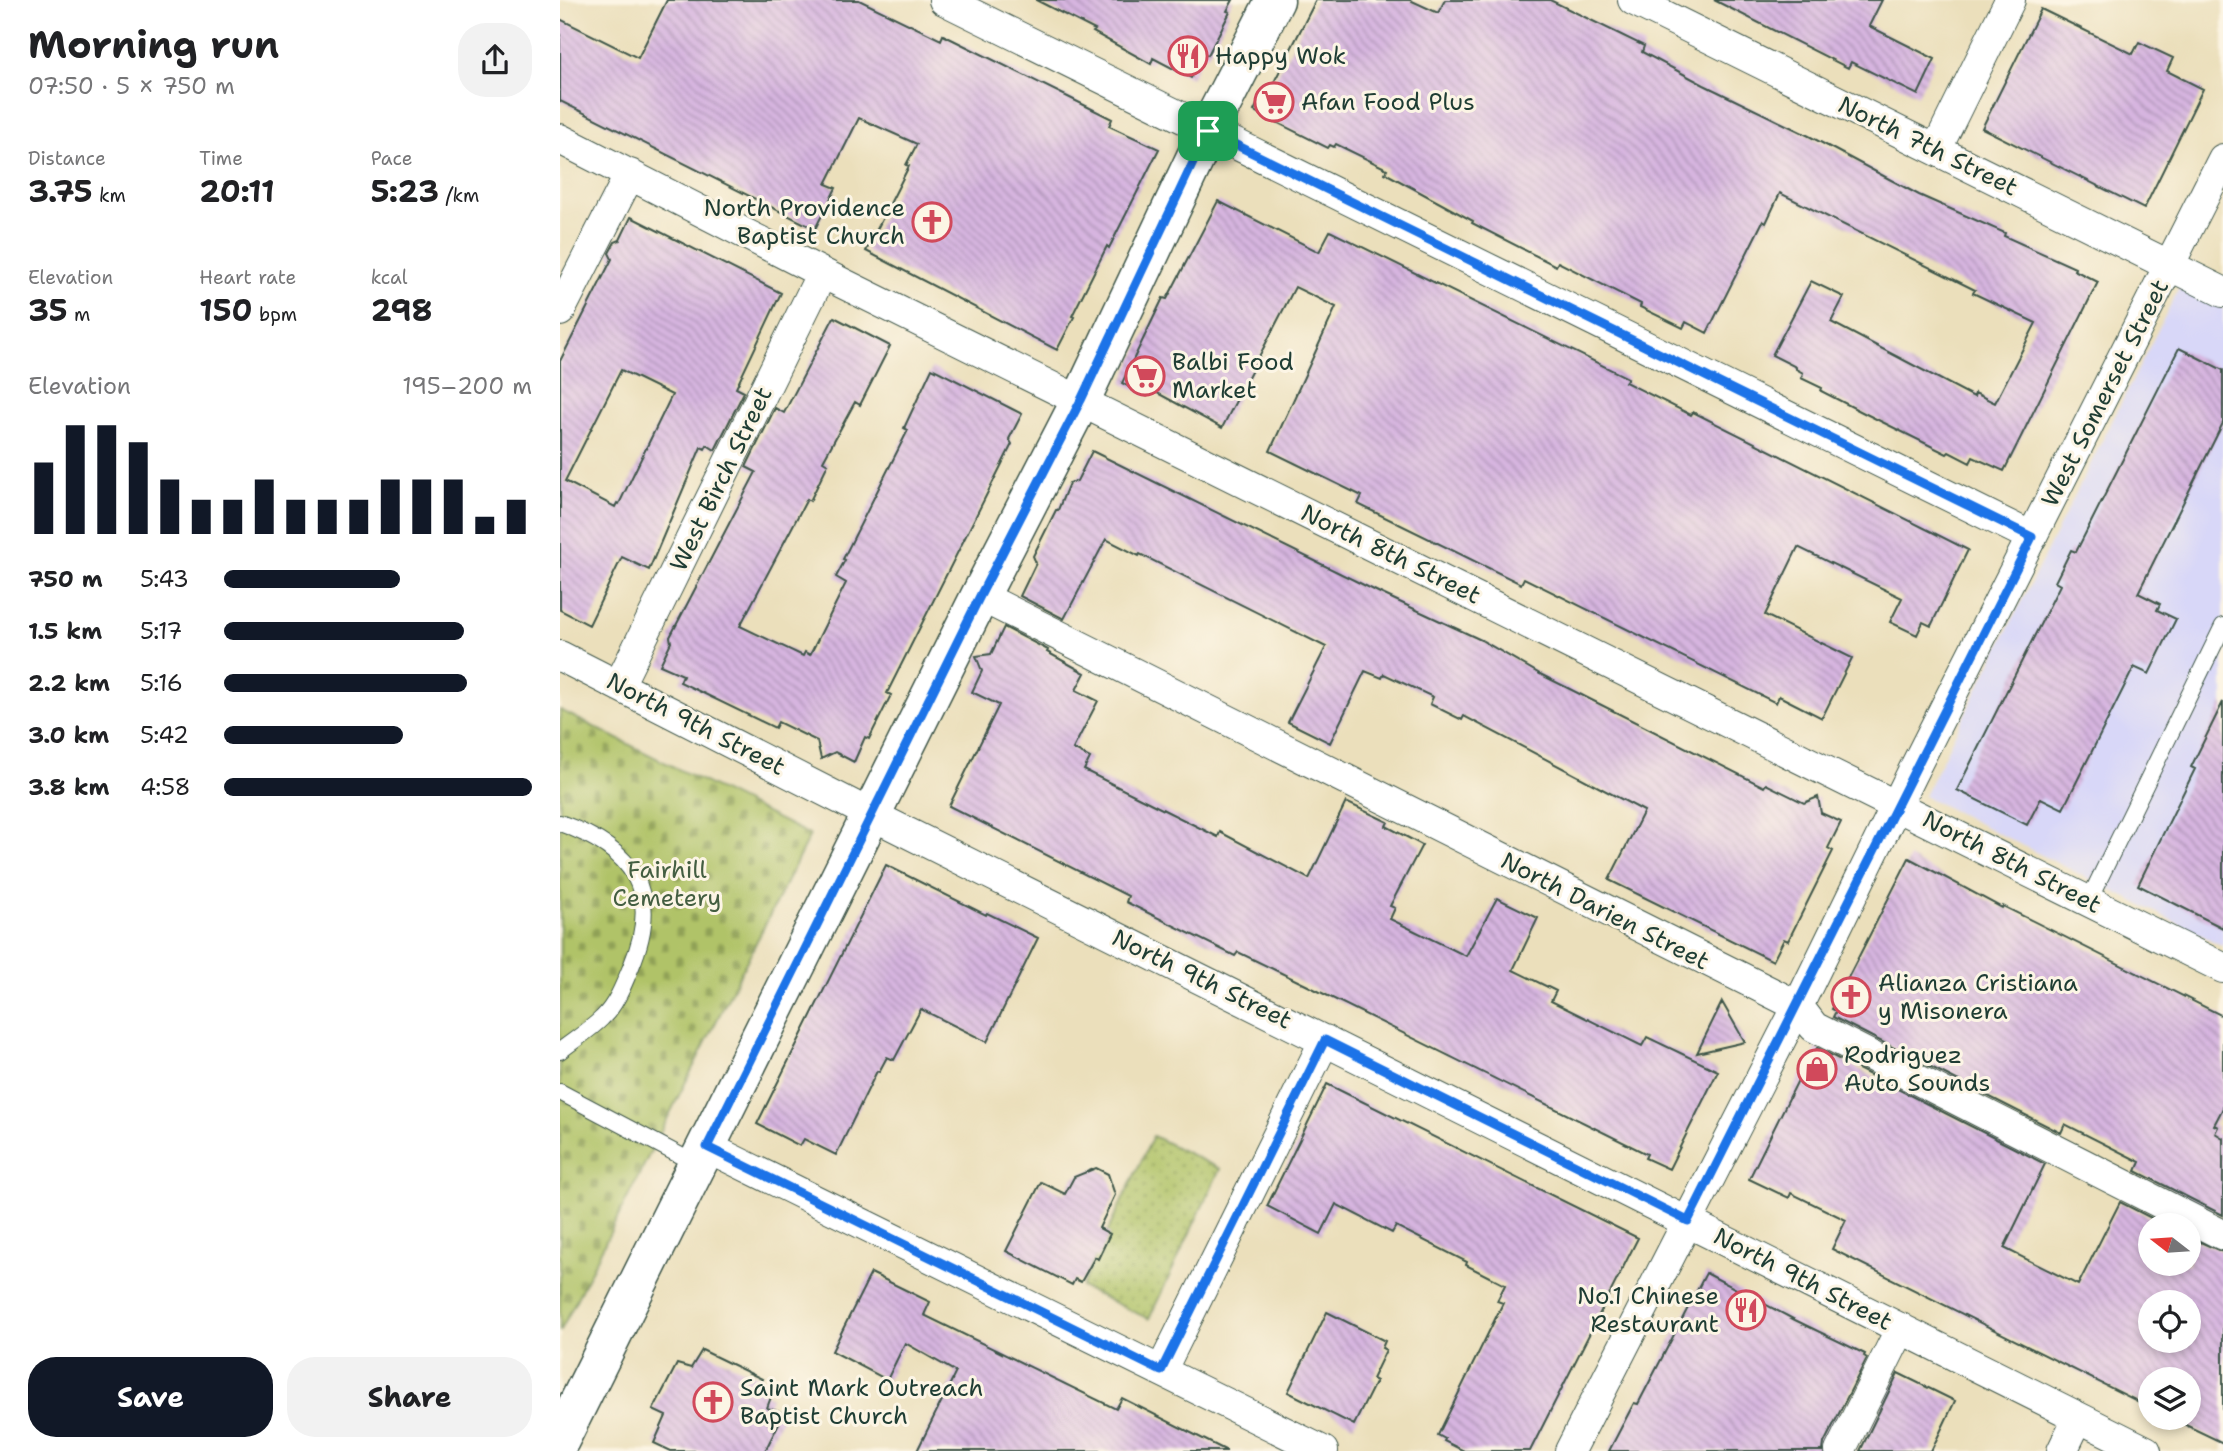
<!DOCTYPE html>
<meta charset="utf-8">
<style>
:root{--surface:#fff;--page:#f2f2f2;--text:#202124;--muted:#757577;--accent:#111827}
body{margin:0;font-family:"Shantell Sans",sans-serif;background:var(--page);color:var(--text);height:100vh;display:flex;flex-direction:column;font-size:26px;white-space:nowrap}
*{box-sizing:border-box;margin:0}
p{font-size:23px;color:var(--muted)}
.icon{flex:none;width:38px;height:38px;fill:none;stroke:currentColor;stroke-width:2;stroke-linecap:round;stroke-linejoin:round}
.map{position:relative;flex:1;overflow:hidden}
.side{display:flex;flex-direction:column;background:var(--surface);width:560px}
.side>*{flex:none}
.needle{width:46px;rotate:287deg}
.tools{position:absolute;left:1578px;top:1213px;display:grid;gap:14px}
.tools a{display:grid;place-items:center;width:63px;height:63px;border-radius:50%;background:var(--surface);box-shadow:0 4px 10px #0003;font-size:35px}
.pin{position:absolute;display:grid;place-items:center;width:60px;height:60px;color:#fff;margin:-30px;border-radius:14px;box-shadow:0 4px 10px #0006}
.round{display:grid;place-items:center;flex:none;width:74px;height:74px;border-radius:28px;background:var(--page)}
.summary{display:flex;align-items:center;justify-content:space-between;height:119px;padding:0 28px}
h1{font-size:38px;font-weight:700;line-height:52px}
.figures{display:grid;grid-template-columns:repeat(3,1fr);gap:10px;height:119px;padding:7px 28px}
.figures div{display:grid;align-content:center}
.figures b{font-size:30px;font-weight:700}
.figures small{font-size:19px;font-weight:400}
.figures p{font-size:19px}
.chart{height:196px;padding:14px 28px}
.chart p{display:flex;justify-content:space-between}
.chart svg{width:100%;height:126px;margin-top:7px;stroke:var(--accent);stroke-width:6}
.button{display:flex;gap:14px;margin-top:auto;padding:14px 28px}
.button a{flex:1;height:80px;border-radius:28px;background:var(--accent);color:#fff;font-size:28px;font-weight:700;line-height:80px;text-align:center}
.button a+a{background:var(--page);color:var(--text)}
ul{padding:0 28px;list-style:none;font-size:23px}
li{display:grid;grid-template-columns:112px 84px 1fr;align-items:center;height:52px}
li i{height:18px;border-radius:9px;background:var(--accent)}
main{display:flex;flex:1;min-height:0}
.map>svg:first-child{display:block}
.built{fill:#d8d7f8}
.green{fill:url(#green-dots);stroke:#68804e;stroke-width:2}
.cemetery{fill:url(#cemetery-stones);stroke:#68804e;stroke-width:2}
.building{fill:url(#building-back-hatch);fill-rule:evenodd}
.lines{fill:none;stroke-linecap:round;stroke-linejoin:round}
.service-casing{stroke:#3e5548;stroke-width:18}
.minor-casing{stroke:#3e5548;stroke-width:32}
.tertiary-casing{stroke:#3e5548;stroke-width:41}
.service{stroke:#fff;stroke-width:16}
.minor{stroke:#fff;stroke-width:30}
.tertiary{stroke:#fff;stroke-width:38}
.route-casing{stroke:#fff;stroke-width:14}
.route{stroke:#1a73e8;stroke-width:9}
.labels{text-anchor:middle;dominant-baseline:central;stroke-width:6;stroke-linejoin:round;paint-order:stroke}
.poi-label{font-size:24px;fill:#1f3d34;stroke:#fcf5e5;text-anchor:start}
.street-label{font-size:24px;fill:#1f3d34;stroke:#fcf5e5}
.park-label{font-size:24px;fill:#435e41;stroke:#fcf5e5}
</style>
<main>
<section class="side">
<div class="summary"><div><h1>Morning run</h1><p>07:50 · 5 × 750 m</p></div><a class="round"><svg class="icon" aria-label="share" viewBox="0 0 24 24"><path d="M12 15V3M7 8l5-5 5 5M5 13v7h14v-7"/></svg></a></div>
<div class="figures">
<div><p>Distance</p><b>3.75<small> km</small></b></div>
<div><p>Time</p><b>20:11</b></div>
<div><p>Pace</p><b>5:23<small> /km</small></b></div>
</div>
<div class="figures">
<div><p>Elevation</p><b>35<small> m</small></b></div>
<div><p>Heart rate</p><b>150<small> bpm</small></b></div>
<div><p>kcal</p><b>298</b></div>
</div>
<div class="chart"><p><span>Elevation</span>195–200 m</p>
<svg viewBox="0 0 160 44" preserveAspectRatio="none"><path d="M5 44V19M15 44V6M25 44V6M35 44V12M45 44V25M55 44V32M65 44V32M75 44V25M85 44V32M95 44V32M105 44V32M115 44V25M125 44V25M135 44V25M145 44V38M155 44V32"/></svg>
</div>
<ul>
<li><b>750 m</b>5:43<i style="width:57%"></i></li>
<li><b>1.5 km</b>5:17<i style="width:78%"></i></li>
<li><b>2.2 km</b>5:16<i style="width:79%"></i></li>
<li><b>3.0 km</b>5:42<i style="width:58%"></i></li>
<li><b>3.8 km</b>4:58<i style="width:100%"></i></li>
</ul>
<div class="button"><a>Save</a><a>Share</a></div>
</section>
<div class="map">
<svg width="1663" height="1451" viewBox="0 0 1663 1451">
<defs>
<pattern id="green-dots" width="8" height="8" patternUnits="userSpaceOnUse" patternTransform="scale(1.75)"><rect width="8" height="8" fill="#b0c367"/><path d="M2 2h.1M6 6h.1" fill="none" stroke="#8fa056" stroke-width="1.8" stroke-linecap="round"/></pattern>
<pattern id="cemetery-stones" width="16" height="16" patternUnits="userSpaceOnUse" patternTransform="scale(1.75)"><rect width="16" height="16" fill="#b0c367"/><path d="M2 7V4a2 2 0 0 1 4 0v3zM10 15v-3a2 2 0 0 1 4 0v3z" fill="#8fa056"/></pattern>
<pattern id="building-back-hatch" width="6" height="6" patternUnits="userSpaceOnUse" patternTransform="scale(1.75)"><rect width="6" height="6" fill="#d7b5e0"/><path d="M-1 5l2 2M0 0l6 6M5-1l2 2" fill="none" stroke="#ae94b6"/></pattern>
</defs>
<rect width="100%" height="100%" fill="#fcf5e5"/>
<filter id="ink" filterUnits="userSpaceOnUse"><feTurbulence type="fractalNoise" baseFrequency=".0143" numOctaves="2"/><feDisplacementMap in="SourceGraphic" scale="14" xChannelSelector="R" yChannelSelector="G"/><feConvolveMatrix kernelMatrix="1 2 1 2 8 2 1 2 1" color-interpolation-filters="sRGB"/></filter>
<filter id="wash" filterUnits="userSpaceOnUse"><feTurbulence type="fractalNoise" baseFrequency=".00686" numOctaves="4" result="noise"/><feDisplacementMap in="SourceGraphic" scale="28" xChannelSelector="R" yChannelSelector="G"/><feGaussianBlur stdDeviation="1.57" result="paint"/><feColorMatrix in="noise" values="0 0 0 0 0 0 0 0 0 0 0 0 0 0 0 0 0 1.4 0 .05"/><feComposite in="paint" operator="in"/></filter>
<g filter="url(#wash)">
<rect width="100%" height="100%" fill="#ebdfbb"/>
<path class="built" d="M1620,286L1663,308V946L1364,796Z"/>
<path class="green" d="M593,1136L660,1169L589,1319L521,1287Z"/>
<path class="cemetery" d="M0,710L250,835L0,1332Z"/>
<g id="blocks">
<path class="building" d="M107,0H299L381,40L383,35L512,99L552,119L549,126L599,149L549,248L547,246L512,316L514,317L497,350L306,251L349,166L346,165L357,144L299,118L266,184L276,188L255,229L0,101V19L78,58Z
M476,0H673L667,11L670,12L648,55L644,54L631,78L593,58L591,64L533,32L535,30Z
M756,0H850L878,13L885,0H990L1084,46L1082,52L1144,85L1249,136L1359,195L1445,233L1444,236L1515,268L1514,270L1538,282L1444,471L1413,457L1410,463L1389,452L1387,454L1304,413L1261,391L1262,388L1241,378L1243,373L1236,369V367L1212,355L1251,281L1284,297L1271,322L1414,397L1415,393L1435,403L1476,323L1413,293L1415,290L1220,193L1206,223L1203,221L1147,333L1126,322L1123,328L1080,307L1081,304L998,262L996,266L912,223L913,221L825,173L827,169L776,144L774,147L770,145L768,148L694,111L706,86L711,88Z
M1154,0H1322L1309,26L1375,59L1358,95L1291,62L1288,68Z
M1481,9L1573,54L1579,42L1613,58L1607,71L1643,89L1584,209L1422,128Z
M658,201L759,252L770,231L1068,378L1065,382L1131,415L1133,412L1408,550L1371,626L1363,622L1357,635L1330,622L1342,598L1238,547L1205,615L1292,658L1262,718L1219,696L1216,703L964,578L961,584L798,504L802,496L710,451L776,307L735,287L662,428L590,389L587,396L562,383L603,298L607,299Z
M71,217L221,293L176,388L184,392L155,450L147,445L145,449L141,447L89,570L62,557L29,625L0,610V361L52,259L49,253L55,242L60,240ZM61,370L112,395L59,504L57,503L55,507L5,481Z
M274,317L330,346L300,405L295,402L263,461L268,464L250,501L247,499L180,626L243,656L245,652L250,655L286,583L276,577L285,560L283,559L348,430L344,428L372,368L462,414L449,439L452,444L327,693L331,695L309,739L305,737L294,762L275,752L261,759L257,741L218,722L215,728L120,682L123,675L100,665L111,642L110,637L196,472L186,467L215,408L224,413Z
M1619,348L1663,370V423L1578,593L1600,604L1597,610L1616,619L1589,674L1574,667L1503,809L1481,798L1467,825L1397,790L1500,585L1495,582L1511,550L1516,552Z
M532,451L818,592L921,640L980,674L1204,787L1206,784L1244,803L1258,797L1261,813L1281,822L1268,848L1273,851L1228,941L1224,939L1213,961L1049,880L1084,811L904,716L902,720L870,704L873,697L824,674L822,678L805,671L770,743L728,722L766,647L580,554L579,556L546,539L504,619L460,596L476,563L473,556L496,510H498L509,483L517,481Z
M444,627L488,650L487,652L525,673L516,690L538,701L513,749L530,758L524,770L658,837L660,832L749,879L786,802L828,822L826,826L862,845L830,906L835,908L830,919L906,956L937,898L978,918L953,970L996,991L991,1001L1082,1046L1087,1037L1158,1071L1109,1169L1085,1158L1087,1154L746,985L678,952L675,956L566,902L568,896L389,806L439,705L412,692L422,671L416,656L431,654Z
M1663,702V928L1578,885L1635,769L1631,767Z
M1349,858L1442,908L1443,906L1663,1016V1108L1654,1125L1658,1127L1655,1133L1663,1138V1215L1576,1171L1580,1162L1505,1124L1501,1133L1273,1017L1276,1011L1272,1009Z
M326,865L426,915L427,913L478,938L427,1042L361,1009L334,1060L327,1057L319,1072L317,1071L276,1155L244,1139L240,1146L197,1124Z
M1162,1002L1185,1042L1137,1053Z
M1257,1048L1485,1164L1444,1248L1518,1285L1560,1202L1605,1225H1591V1264H1629V1237L1663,1252V1443L1611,1418H1629V1379H1591V1408L1272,1249L1286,1220L1231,1193L1229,1198L1189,1179L1241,1074L1243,1075ZM1591,1302H1629V1340H1591Z
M767,1084L1078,1238L970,1451H904L884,1441L885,1439L878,1435L943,1303L937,1301L945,1285L906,1265L907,1262L836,1226L832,1233L776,1204L761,1234L707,1206Z
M536,1168L548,1174L555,1195L539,1228L550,1234L538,1259L535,1257L521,1282L515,1279L512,1285L446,1251L481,1182L505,1194L514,1177Z
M311,1273L370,1302L364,1315L556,1409L562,1398L667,1451H357L396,1372L345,1343L327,1380L272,1351Z
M1146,1273L1235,1320L1305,1354L1304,1356L1307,1358L1264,1443L1263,1451H1049L1074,1403L1078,1404Z
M767,1312L825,1341L822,1348L826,1350L812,1379L816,1381L794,1425L728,1392Z
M142,1350L202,1379L197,1388L211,1397L207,1408L224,1413L205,1451H111L94,1443L106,1416L93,1410L117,1364L131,1368Z
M1338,1373L1395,1401L1371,1451H1300Z"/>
</g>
</g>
<g filter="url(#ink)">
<use href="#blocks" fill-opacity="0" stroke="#3e5548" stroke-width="2"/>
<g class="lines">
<g class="service-casing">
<path id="service" d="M0,823C73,849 103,891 71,967C64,984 56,1005 42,1018C30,1030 14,1040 0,1051
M1529,900L1663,626
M0,1092L138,1165"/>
</g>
<g class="minor-casing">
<path id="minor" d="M384,0L1472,537
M1073,0L1663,292
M0,139L262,273L1663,968
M1376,150L1450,0
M0,311L70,174
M420,596L1238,1006L1254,1027L1663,1235
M0,656L312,815L1586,1451
M59,685L262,273
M147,1147L763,1451
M601,1371L765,1040
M1010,1451L1238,1006L1351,775L1663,159
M1280,1451L1341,1328
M1502,1451L1518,1418"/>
</g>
<g class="tertiary-casing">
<path id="tertiary" d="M0,1440L420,596L521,400L648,131L715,0"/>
</g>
<use href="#service" class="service"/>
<use href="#minor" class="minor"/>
<use href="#tertiary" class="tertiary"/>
</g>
</g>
<g class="lines" filter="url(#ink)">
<g class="route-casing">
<path id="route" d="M648,131L1472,537L1128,1221L765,1040L601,1371L147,1147L420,596L521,400Z"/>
</g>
<use href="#route" class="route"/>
</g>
<defs>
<g id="restaurant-ring" transform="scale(2.0125)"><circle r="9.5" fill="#fcf5e5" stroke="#d1495b" stroke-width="1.5"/><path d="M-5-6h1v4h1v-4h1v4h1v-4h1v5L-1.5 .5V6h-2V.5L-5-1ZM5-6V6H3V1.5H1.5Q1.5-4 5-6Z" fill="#d1495b"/></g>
<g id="supermarket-ring" transform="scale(2.0125)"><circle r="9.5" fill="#fcf5e5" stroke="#d1495b" stroke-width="1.5"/><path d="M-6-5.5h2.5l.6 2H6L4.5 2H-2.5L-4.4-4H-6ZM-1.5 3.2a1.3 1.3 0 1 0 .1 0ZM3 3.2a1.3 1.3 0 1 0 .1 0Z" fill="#d1495b"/></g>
<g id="church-ring" transform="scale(2.0125)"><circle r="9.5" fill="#fcf5e5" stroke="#d1495b" stroke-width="1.5"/><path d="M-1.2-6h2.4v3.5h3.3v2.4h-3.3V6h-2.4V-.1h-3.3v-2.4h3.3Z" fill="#d1495b"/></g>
<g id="shop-ring" transform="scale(2.0125)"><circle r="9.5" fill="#fcf5e5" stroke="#d1495b" stroke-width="1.5"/><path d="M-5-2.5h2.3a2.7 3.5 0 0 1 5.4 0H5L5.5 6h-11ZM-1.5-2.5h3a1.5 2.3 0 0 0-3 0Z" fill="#d1495b"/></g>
</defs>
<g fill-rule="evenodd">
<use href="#restaurant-ring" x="628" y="56"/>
<use href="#supermarket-ring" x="714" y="102"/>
<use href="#church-ring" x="372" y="222"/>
<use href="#supermarket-ring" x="585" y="376"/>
<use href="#church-ring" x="1291" y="997"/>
<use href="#shop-ring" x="1257" y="1069"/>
<use href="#restaurant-ring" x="1186" y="1310"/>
<use href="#church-ring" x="153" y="1402"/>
</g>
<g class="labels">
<g class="poi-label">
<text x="655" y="56">Happy Wok</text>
<text x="741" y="102">Afan Food Plus</text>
<text x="345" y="208" text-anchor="end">North Providence<tspan x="345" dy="28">Baptist Church</tspan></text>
<text x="612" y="362">Balbi Food<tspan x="612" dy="28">Market</tspan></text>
<text x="1318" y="983">Alianza Cristiana<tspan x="1318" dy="28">y Misonera</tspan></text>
<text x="1284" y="1055">Rodriguez<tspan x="1284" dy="28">Auto Sounds</tspan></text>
<text x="1159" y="1296" text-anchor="end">No.1 Chinese<tspan x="1159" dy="28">Restaurant</tspan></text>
<text x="180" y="1388">Saint Mark Outreach<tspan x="180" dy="28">Baptist Church</tspan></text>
</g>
<g class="street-label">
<text transform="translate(1368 146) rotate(26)">North 7th Street</text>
<text transform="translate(1545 393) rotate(-63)">West Somerset Street</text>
<text transform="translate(161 479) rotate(-64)">West Birch Street</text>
<text transform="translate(831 554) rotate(26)">North 8th Street</text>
<text transform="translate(136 724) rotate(27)">North 9th Street</text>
<text transform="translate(1452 862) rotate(27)">North 8th Street</text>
<text transform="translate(1045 911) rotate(27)">North Darien Street</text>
<text transform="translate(642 979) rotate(26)">North 9th Street</text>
<text transform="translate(1243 1279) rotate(27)">North 9th Street</text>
</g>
<g class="park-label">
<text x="107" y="870">Fairhill<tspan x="107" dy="28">Cemetery</tspan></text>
</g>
</g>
</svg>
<div class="tools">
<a><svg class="needle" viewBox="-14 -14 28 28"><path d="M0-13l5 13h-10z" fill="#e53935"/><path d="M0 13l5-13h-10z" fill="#757577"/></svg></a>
<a><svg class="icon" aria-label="locate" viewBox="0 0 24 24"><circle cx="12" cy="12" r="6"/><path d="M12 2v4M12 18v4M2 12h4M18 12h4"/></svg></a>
<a><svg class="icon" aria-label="layers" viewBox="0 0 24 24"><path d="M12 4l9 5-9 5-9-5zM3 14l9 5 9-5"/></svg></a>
</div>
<div class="pin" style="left:648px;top:131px;background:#1e9e55"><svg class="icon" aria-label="arrive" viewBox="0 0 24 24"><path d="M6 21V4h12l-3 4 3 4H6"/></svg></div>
</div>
</main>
